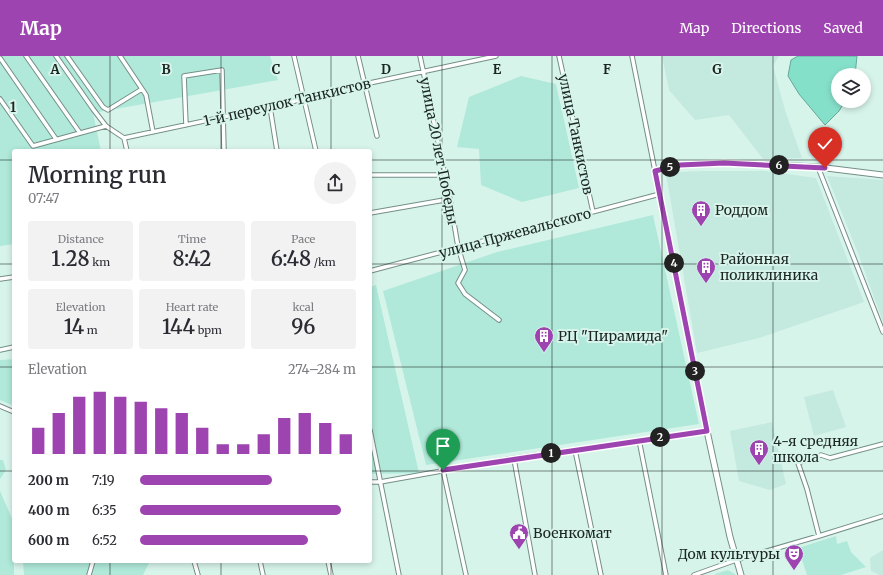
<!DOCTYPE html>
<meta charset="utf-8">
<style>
:root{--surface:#fff;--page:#f2f2f3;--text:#2b2b33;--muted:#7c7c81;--accent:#9d44b0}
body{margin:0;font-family:Merriweather,serif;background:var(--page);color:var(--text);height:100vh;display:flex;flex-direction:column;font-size:15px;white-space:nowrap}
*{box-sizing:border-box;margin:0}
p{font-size:13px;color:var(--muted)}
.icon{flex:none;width:22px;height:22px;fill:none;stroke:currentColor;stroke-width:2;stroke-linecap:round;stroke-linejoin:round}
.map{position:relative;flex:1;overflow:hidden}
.sheet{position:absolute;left:12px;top:93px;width:360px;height:414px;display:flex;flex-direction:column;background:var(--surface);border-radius:4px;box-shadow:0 2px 6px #0003}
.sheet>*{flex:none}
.buttons{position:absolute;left:831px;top:12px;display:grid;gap:8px}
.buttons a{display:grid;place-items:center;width:40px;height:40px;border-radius:50%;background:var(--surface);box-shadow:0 2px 6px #0003;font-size:20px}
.pin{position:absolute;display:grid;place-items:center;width:34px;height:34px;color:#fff;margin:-41px -17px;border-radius:50% 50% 50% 0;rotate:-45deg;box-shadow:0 0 4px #0007}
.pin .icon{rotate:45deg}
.km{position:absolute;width:20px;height:20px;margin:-10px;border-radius:50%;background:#222;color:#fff;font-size:11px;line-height:20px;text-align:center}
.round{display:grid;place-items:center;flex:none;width:42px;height:42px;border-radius:21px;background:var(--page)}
.head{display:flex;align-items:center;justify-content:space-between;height:68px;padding:0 16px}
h1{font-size:22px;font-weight:600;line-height:30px}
.figures{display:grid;grid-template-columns:repeat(3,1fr);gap:6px;height:68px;padding:4px 16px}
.figures div{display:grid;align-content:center;border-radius:4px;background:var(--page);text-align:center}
.figures b{font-size:20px;font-weight:600}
.figures small{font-size:11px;font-weight:400}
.figures p{font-size:11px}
.chart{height:112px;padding:8px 16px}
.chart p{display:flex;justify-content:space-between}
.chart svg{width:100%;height:72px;margin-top:4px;stroke:var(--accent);stroke-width:6}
ul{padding:0 16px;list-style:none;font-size:13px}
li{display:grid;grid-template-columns:64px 48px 1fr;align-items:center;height:30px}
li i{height:10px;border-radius:5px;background:var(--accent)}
header{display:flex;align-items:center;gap:24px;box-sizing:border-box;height:56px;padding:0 20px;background:var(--accent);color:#fff}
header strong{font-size:19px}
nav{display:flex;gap:22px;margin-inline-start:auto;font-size:14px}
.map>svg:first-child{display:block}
.built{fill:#c4e9df}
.green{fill:#b0e9d9}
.water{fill:#85e0ca;stroke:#65a898}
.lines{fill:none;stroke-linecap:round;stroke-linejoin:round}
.street-casing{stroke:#758f88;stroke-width:5.5}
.secondary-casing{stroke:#758f88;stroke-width:7}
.street{stroke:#fff;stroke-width:3.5}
.secondary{stroke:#fff;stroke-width:5}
.route-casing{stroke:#fff;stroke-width:8}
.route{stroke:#9d44b0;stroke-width:5}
.grid{fill:none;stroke:#1b2623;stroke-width:1;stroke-opacity:0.55}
.labels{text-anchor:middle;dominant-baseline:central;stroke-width:4;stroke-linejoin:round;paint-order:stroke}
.street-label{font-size:14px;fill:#1b2623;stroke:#d7f4eb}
.poi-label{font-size:14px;fill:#1b2623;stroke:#d7f4eb;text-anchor:start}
.grid-label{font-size:13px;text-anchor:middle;font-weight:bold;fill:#1b2623;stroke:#d7f4eb;stroke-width:4;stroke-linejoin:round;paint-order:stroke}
</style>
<header>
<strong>Map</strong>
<nav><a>Map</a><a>Directions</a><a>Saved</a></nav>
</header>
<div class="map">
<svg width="883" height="519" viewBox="0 0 883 519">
<rect width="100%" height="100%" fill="#d7f4eb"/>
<path class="built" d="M662,0H779L773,10L785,54L802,102L763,103L729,59L695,64L669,34Z
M707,115H765L816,122L864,246L759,282L697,297L666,118L676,116Z
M827,120L883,124V266L858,197Z
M833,334L846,371L814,380L804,341Z
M772,366L786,428L770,434L739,425L730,375Z
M883,494V519H879L871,515L870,502Z"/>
<path class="green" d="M0,0H270L278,24L93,57L101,95H14V188L0,190Z
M521,20L556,28L579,132L522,146L481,129L479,93L457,91L469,41Z
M653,159L699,368L426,409L383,235L497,196Z
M376,229L419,417L370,418V231Z
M14,303V350L0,344V304Z
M0,404H3L6,414L0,423Z
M0,435L14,467V519H0Z
M836,480L837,488L847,485L851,496L866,511L841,519H807L798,492Z
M23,505H150L143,519H24Z
M728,514L736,519H715V518Z"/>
<path class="water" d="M798,0H857L855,19H838V45H845L839,55L825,69L799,38L788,20L791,4Z"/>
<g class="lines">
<g class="street-casing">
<path id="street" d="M26,0L80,77
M56,0L93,53L106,70L124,82L127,95
M67,0L103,51L108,54L142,33
M120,0L146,39L153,76
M294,0L316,95
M358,0L377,80
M420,0L450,143L458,191L465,214L458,227L465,238L499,264
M559,0L593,156
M632,0L655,115
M0,2L56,83
M0,43L33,90L106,70
M270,51L277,95
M186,69L184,20L222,14L224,95
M124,82L270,51L365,28L496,0
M818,111L883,276
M370,119H445
M370,157L450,143
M370,215L660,138
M0,223L14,221
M0,294L14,291
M0,350L14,356
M370,374L399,519
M639,384L666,519
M575,394L601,519
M514,403L535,519
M443,414L466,519
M370,426H380L509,403L707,375
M819,480L807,433L798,407L821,399L830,402L883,388
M194,505L198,519
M260,505L263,519
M328,505L331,519
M89,519L93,505
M694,519L736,504L819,480L883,460"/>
</g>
<g class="secondary-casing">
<path id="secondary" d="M741,519L730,481L707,375L655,115L680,109L724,107L818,111L883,119"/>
</g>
<use href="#street" class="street"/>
<use href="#secondary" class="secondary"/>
</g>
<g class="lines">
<g class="route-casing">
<path id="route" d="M443,414L707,375L655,115L680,109L724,107L825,112"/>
</g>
<use href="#route" class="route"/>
</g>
<path class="grid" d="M110,0V95M221,0V95M331,0V95M442,0V519M552,0V519M662,0V519M773,0V519M0,104H14M370,104H883M0,208H14M370,208H883M0,311H14M370,311H883M0,415H14M370,415H883M110,505V519M221,505V519M331,505V519"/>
<defs>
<g id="building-pin" transform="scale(1)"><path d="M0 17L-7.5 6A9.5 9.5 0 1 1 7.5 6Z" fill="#9d44b0" stroke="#d7f4eb"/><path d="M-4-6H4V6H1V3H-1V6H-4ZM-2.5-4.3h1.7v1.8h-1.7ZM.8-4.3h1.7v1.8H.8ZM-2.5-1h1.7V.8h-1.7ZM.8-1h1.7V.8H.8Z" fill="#fff"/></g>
<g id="civic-pin" transform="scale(1)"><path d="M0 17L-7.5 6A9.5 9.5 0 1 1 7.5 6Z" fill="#9d44b0" stroke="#d7f4eb"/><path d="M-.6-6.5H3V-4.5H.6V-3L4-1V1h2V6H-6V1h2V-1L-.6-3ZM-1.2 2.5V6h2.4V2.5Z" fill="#fff"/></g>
<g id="theatre-pin" transform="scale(1)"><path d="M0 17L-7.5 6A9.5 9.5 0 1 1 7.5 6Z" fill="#9d44b0" stroke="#d7f4eb"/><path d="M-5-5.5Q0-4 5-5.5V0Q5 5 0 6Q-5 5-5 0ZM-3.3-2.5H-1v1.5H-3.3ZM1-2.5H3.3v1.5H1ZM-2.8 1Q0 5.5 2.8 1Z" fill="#fff"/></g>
</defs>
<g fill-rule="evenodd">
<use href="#building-pin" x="701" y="154"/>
<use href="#building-pin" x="706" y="211"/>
<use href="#building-pin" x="544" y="280"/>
<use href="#building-pin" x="759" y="393"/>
<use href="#civic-pin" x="519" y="477"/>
<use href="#theatre-pin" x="794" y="498"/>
</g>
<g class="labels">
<g class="street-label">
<text transform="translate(287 46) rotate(-13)">1-й переулок Танкистов</text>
<text transform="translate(576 78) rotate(78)">улица Танкистов</text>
<text transform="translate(439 95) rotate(79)">улица 20 лет Победы</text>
<text transform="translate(515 177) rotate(-15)">улица Пржевальского</text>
</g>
<g class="poi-label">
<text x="715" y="154">Роддом</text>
<text x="720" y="203">Районная<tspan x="720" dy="16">поликлиника</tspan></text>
<text x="558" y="280">РЦ "Пирамида"</text>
<text x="773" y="385">4-я средняя<tspan x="773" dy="16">школа</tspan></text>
<text x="533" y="477">Военкомат</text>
<text x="780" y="498" text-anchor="end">Дом культуры</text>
</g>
</g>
<g class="grid-label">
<text x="55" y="18">A</text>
<text x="166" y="18">B</text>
<text x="276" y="18">C</text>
<text x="386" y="18">D</text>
<text x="497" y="18">E</text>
<text x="607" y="18">F</text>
<text x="717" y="18">G</text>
<text x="13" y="56">1</text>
</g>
</svg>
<div class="buttons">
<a><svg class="icon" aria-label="layers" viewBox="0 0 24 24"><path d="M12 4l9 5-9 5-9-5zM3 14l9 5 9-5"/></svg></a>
</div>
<div class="pin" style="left:443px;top:414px;background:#1e9e55"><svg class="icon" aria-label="arrive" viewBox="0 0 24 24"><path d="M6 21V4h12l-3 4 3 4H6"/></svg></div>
<div class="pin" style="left:825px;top:112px;background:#d93025"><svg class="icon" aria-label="check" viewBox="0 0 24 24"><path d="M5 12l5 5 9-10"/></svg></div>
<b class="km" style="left:551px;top:397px">1</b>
<b class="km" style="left:660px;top:381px">2</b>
<b class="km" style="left:695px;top:315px">3</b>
<b class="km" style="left:674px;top:207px">4</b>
<b class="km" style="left:670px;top:111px">5</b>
<b class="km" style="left:779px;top:109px">6</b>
<section class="sheet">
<div class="head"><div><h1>Morning run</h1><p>07:47</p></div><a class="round"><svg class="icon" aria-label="share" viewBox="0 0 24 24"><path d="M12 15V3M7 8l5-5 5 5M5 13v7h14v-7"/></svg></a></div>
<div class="figures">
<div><p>Distance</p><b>1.28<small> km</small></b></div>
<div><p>Time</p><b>8:42</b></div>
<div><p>Pace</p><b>6:48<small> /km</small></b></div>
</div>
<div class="figures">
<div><p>Elevation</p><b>14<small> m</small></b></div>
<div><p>Heart rate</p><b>144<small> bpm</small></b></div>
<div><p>kcal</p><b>96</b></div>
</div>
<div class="chart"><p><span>Elevation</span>274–284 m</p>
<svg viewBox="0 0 160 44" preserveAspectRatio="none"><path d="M5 44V28M15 44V19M25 44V9M35 44V6M45 44V9M55 44V12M65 44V16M75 44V19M85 44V28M95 44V38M105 44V38M115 44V32M125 44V22M135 44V19M145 44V25M155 44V32"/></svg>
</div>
<ul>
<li><b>200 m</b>7:19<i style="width:61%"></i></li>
<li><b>400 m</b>6:35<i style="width:93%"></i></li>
<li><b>600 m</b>6:52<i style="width:78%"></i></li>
</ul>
</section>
</div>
